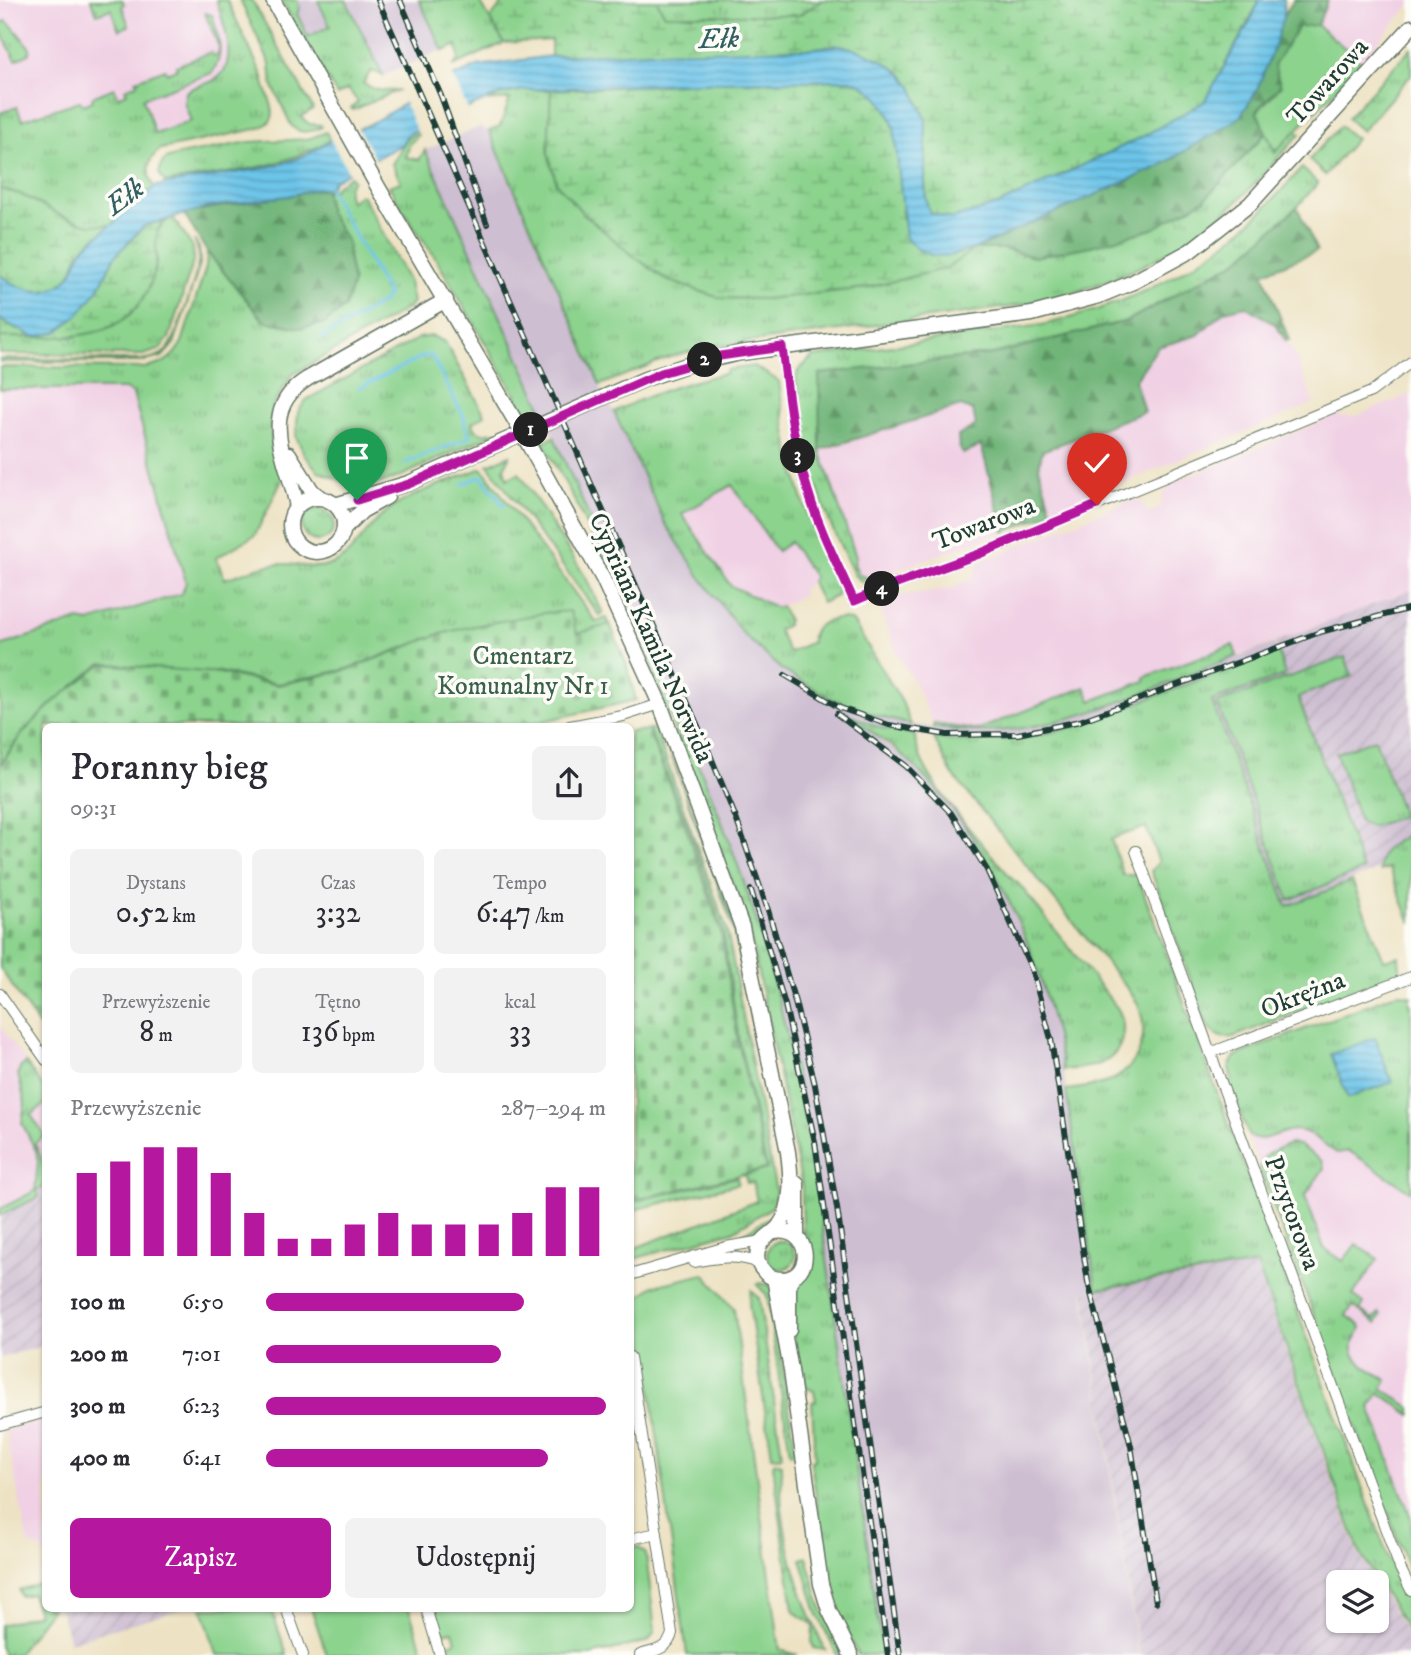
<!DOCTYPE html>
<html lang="pl">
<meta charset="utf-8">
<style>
:root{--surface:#fff;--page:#f2f2f3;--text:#2b2b33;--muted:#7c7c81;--accent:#b5179e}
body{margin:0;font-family:"IM FELL DW Pica",serif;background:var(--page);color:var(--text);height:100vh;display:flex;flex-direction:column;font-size:26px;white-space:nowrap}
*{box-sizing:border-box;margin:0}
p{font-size:23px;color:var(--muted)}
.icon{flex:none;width:38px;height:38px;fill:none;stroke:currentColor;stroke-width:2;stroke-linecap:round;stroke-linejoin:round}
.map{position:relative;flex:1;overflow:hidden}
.drawer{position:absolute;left:42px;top:723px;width:592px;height:889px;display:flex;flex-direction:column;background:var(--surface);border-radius:10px;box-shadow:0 2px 5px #0004}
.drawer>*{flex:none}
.controls{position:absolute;left:1326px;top:1570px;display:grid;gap:14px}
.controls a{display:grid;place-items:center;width:63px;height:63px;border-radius:10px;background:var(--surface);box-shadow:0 2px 5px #0004;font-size:35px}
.pin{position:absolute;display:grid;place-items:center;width:60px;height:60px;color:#fff;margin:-72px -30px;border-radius:50% 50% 50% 0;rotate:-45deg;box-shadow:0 0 7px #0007}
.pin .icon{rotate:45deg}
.km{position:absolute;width:35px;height:35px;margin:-18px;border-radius:50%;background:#222;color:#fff;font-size:19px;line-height:35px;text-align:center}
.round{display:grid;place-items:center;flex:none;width:74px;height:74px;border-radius:10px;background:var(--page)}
.head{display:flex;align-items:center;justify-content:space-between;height:119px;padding:0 28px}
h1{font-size:38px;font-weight:600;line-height:52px}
.stats{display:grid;grid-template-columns:repeat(3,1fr);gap:10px;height:119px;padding:7px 28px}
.stats div{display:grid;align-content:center;border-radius:10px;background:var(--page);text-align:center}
.stats b{font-size:30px;font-weight:600}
.stats small{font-size:19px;font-weight:400}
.stats p{font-size:19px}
.chart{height:196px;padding:14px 28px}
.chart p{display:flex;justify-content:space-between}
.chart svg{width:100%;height:126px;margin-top:7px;stroke:var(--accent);stroke-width:6}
.button{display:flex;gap:14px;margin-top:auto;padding:14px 28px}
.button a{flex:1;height:80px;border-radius:10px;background:var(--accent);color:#fff;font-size:28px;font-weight:600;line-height:80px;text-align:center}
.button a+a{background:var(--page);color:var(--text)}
ul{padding:0 28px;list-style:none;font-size:23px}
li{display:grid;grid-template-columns:112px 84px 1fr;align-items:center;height:52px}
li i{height:18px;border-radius:9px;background:var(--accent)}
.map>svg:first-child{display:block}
.built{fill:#f0d0e4}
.industrial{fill:url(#industrial-furrows)}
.railway{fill:#cebed1}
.grass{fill:url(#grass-tufts);stroke:#568861;stroke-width:2}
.forest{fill:url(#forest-firs);stroke:#487956;stroke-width:2}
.wetland{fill:url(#wetland-marsh);stroke:#568861;stroke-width:2}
.cemetery{fill:url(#cemetery-stones);stroke:#568861;stroke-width:2}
.green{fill:#8cd38e;stroke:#568861;stroke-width:2}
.water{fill:url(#water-rules);stroke:#46808e;stroke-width:2}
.pier{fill:#ede2c3}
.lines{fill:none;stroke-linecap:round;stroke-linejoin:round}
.stream{stroke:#6cc4e9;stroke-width:3.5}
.street-casing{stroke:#677766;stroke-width:12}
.secondary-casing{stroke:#677766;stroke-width:17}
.street{stroke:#fff;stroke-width:10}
.secondary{stroke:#fff;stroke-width:14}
.rail-casing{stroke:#1f3d34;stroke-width:6}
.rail{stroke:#fdfcf7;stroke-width:3.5;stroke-dasharray:10;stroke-linecap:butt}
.secondary-bridge-casing{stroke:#677766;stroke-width:17;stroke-linecap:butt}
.secondary-bridge{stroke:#fff;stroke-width:14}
.route-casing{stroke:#fff;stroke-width:14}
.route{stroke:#b5179e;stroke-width:9}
.labels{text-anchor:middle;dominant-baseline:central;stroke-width:7;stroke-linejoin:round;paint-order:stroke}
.street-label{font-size:26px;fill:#1f3d34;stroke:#fdfcf7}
.park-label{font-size:26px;fill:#3a624a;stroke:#fdfcf7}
.water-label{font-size:28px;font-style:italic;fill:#325f61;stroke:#fdfcf7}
</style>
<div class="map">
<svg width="1411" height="1655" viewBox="0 0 1411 1655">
<defs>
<pattern id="industrial-furrows" width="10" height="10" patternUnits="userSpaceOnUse" patternTransform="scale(1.75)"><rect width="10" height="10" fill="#cebed1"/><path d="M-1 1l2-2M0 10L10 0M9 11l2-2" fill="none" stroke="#b0a4b4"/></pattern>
<pattern id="grass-tufts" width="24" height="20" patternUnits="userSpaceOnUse" patternTransform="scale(1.75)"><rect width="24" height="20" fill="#8cd38e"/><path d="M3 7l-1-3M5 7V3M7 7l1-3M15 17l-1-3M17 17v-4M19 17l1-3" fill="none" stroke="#72ac75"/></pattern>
<pattern id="forest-firs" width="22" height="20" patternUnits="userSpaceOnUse" patternTransform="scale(1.75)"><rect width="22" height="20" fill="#71b579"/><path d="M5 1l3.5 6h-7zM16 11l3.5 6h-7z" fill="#5c9464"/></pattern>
<pattern id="wetland-marsh" width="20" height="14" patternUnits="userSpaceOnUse" patternTransform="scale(1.75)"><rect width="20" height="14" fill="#8cd38e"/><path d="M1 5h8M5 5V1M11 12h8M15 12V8" fill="none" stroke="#72ac75"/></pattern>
<pattern id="cemetery-stones" width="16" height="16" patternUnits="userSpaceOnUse" patternTransform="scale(1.75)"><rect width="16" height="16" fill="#8cd38e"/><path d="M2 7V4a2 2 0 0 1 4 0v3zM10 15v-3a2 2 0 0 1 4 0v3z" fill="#72ac75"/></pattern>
<pattern id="water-rules" width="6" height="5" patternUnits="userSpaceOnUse" patternTransform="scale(1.75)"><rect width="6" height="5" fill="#6cc4e9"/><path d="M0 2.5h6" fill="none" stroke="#58a0be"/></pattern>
</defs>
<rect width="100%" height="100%" fill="#fdfcf7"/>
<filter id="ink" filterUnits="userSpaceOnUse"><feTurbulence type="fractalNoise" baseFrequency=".0143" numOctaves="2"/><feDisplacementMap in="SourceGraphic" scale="14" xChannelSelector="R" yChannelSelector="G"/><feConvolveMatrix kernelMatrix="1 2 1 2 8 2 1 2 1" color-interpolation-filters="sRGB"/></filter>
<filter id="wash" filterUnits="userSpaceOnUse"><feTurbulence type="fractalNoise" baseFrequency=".00686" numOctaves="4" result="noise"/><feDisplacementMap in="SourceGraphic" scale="28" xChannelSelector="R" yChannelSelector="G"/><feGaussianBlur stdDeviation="1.57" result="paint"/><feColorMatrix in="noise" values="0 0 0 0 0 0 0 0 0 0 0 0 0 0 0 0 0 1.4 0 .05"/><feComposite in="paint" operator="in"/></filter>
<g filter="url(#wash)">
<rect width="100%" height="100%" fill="#ede2c3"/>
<path class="built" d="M0,0H220L263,101L60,175L0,166Z
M1328,0H1411V4L1361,61L1317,25Z
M1247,304L1277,324L1294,353L1314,403L1039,518L1024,459L1141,414L1124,355L1223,310Z
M0,379L139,380L201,596L0,659Z
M1411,394V590L1089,712L977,730L933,724L913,679L896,651L879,606L890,597L955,588L958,584L972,579L978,563L1131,500L1142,502L1147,513L1161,507L1162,496L1172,483L1340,414L1342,417L1356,416Z
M961,407L977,413L1005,531L872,579L859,574L854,563L856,557L821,451Z
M732,485L776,551L790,542L814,578L802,591L803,595L777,608L732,585L682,513Z
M1398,993L1411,996V1575L1228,1083L1232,1081L1229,1070L1230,1063L1241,1052Z
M0,1026L46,1091L45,1175L36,1198L0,1215Z
M45,1419H46L45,1557L43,1550L28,1544L6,1430Z"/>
<path class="industrial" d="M1411,590V900L1395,863L1287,905L1212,702L1285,676L1275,642Z
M45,1175V1345L0,1358V1215L35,1198V1180Z
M1256,1265L1357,1551L1376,1582H1339V1620H1377V1585L1411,1639V1655H1139L1084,1292Z
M60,1608H183L70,1642Z"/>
<path class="railway" d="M288,0H340L349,21L307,40Z
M346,0H419L442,50L383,76Z
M480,127L488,131L599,385L613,411L663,521L701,578L764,655L802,683L847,706L907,724L970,732H997L1029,728L1080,716L1274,643L1278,651L1119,711L1069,728L1040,735L992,741L942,739L881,728L851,717L916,768L966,824L999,882L1035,962L1047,997L1063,1070L1096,1289L1083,1292L1138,1655H883L817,1189L808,1132L780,1004L757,924L674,706L425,150Z"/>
<path class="grass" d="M91,0H122L124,4L122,6L129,26L119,30L111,9L97,14Z
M216,0H227L263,77C265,98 288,120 256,129L161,149C147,159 145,172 154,187L112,225H88L60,215L20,194L0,189V113L17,107L22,120L80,101L83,105L93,101L92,97L114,88L118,97L127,93L125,89L137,84L136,80L165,69L167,73L177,69L176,66L211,52L213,56L218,54L219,47L205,13L212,15C218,36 226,53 212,73L143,98L155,134L191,121L184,102L186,92C195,85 207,85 216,79C240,64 223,20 216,0Z
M240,0H252L313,109L301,117L309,124L321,125L322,127C310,132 300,135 291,125L272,84L270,64Z
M281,0H297L300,8L297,14L308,37L330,26L318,1L346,0L383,75L371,71L363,83C374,91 385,92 399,90L353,110L351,108L358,102L348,89L337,95Z
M419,0H479L504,43L453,66L459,60L457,45L443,51Z
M656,0H823L799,15H665Z
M6,21L13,27L30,48L29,54L16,60L0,31V24Z
M1411,48V75L1362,131L1347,118Z
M523,90H551L548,153L557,184L583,213L631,254L667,280L720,298L765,299L866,288L946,268L974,249H1003L1035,257L1205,199L1266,133L1275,153L1296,130L1300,134C1282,154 1264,174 1246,193C1181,258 1097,292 1009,307L720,346L719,344L670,357L600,385L489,131L500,126L510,99L487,101L498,95Z
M1340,126L1356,139L1325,175L1309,160Z
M326,132L330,140C275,172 226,171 165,183L159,173L162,163L166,159L179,155L249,142L308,139Z
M417,133L418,136L410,143L406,157L419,160L425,150L543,411L529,418L436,259L402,209L389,186L401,182L392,164L408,137Z
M1302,168L1318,183L1297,207L1237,261L1127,321L993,354L820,375V450L856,557L854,564L859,575L874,580L862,582L854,575L830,523L815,482L808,455L796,378L798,371L812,357L1042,325C1117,308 1188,277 1246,226C1266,208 1284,188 1302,168Z
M350,176L353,180C346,187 347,194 350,202L360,195L363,196L409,282L413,302L410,307L292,375L274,404L270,426L273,449L284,476L255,535L216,558L225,579C243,573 262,564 281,564C300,564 317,571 335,563C355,553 366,528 384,514C409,493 451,481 482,468L596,622L606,618L609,625L577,634L570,612L544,613L437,635L347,669L278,684L220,672L202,673L102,663L52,703L22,733L0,764V646L79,620L89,622L181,594L186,583L133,394L125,389H0V367L143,368C162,366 173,359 182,342L206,267L207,252L264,321L353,283L348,256V243L329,212L325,191L334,189L337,185Z
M173,217L193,248L194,259L169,338L159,350L143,355L0,354V337H75L157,262C156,240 151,229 173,217Z
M194,240L199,248L200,264L174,344L162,357L141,362H0V359L141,360C151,359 160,357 167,350C176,341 199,270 199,256C199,250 197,246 194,240Z
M432,336L445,342L485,415L472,423C478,436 486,433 497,432L399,477L366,488H360L318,471L305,456L296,436L298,412L306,400L419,338Z
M754,366L779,381C785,430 793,479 812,525C819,542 841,578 837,596L822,603L811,581L814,577L790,542L777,551L732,485L682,514L731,586L777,608L781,606L788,620L787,625L778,630L789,653L812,642C808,623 840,614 853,622L902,702L911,725L877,716L830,698L781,669L743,634L701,578L664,521L614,412C649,394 687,382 726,373V370Z
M554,437C586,510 618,583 650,655C690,744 730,833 758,926C784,1012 803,1100 817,1189L883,1655H858L835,1606L829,1587L811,1461L815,1460L812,1402L816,1401L814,1391L807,1388L795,1346L793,1327V1290L803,1235L802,1185L748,925L658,686L613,581L573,497L542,442Z
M510,455L504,468L507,479L519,473L585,576L603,613L599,615L488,465Z
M302 525a16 16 0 1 1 32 0a16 16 0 1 1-32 0Z
M1233,645L1237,656C1161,685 1080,725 998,731C977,733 955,730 934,728L933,724L977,730L1085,687L1091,701L1145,681V677Z
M1278,651L1285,675L1212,701L1287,906L1352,881L1384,960L1399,956L1400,969L1397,974L1233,1037C1221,1039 1212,1035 1207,1024L1153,876L1151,871L1159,862L1146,827L1111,839L1123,875H1135L1139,880L1390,1563L1411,1603V1636L1359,1551L1257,1264L1096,1289L1066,1090C1080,1088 1096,1087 1110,1081C1145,1065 1153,1023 1131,993L952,774L934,738C980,745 1025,739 1069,728Z
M1345,657L1352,676L1298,697L1363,870L1289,900L1217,703Z
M846,714L881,728L915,735C914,773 989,851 1014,881L1018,883L1118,1009C1129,1030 1122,1057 1097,1065C1087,1068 1074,1069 1063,1070C1043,960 997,851 918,770C897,748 870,731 846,714Z
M658,718L736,928L785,1170C789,1204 779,1235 742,1240L743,1234L779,1211L783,1196V1174L733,928Z
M649,729H655L727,930L776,1192L772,1207L733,1231L630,1260V1250L757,1201L753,1182L747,1183L745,1175L767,1169L739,1041L723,931L689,830Z
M1375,739L1403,816L1371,827L1360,822L1336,753Z
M1411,834V923L1389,868L1380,871C1378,849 1393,842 1411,834Z
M1398,993L1411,996L1409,1001L1411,1006V1192L1349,1151L1337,1153C1325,1146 1312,1132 1298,1130C1280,1129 1266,1145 1249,1136L1228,1083L1232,1081L1229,1067L1235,1056Z
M26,1063L45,1090V1104L31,1115L45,1136L35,1143L45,1167V1183L43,1184L44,1188L37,1189L39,1197L0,1215V1209L35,1191L38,1161L36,1151L22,1123L25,1103L18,1074L20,1068Z
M1290,1144L1299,1145L1322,1161L1324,1168L1305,1196L1324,1248L1343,1261L1356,1244L1378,1259L1353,1295L1364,1303L1360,1310L1374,1319L1379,1313L1381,1315L1376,1323L1353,1306L1346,1315L1360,1325L1361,1328C1359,1334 1355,1338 1353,1344C1349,1361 1376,1373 1387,1380L1382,1388L1411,1408V1415L1380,1393L1370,1407L1411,1518V1575L1260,1170C1262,1152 1275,1150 1290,1144Z
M737,1177L738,1184L630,1211V1202Z
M767 1255a14 14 0 1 1 28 0a14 14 0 1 1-28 0Z
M760,1283L770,1285L796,1454L790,1453L767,1295L757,1285Z
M751,1290L759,1298L782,1455L780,1457L772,1456L749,1304Z
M775,1462L782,1464C782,1478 780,1493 782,1508C787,1557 805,1605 825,1650L814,1648L812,1642L813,1626C808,1618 798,1618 793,1609L773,1465Z
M807,1557L820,1604L844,1655H837L817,1613L801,1559Z
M45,1582L46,1608H52L17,1655H4L0,1646V1625L38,1614L32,1594L21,1596L19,1590Z"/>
<path class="forest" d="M1294,0H1328L1317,26L1276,72L1280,86L1256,111L1266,133L1205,199L1153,229L1091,246L1034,257L1004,249H974L1160,166L1239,118L1256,92L1284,15Z
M318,189L325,191L329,212L348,243V256L353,283L345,307L324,324L300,328L264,321L207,252L184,214C228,203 274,200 318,189Z
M1297,207L1317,251L1263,273L1289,340L1286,341L1276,325L1246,306L1224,311L1198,335L1158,347L1135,380L1144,412L1042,451L1039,468L1052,513L1004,532L981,445L963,454L959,448L958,436L976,425L973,411L961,406L820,450L819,374L993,354L1127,321L1237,261Z"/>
<path class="wetland" d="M505,0H656L665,15H799L823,0H1257L1258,4L1205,102L1140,138L998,205L951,219L930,213L926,201L925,183L926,119L912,87L902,74L885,62L841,45L807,49L551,56V40L504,43L490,19Z
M851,80C907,97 900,174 903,220L952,255L974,249L947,268L866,288L765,299L720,298L667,280L631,254L583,213L557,184L548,153L551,90L726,82Z
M0,189L20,194L60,215L88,225H112C102,233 89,240 82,250C76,257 75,268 70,275C51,301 21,291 0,275Z
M154,222H163C151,235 159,253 155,269C137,347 64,337 0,337V320L17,330L98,290L115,256L144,226Z"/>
<path class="cemetery" d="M570,611L577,634L610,624L626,663L636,700L522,726H46V1023L39,1026L0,968V766L23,733L52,703L102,664L219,673L278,685L347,670L437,635L464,628L544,613Z
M648,730L687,831L721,932L738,1041L766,1169L630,1201V732Z"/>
<path class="green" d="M1317,25L1361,61L1333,93L1275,152L1257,112L1281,86L1274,65L1298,27Z
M704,1274L734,1309L780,1650L798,1655H687L638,1297L654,1286Z
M638,1547L646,1554L655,1631L649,1641L590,1655H449L446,1645L456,1642L453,1631L442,1633L434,1608H630V1549Z
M202,1608H271L287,1655H217Z
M311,1608H409L424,1655H327Z"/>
<path class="water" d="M1257,0H1284V15L1274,47L1256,92L1239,118L1160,166L974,249L952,255L934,256L919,250L906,239L894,128C888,107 874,87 851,80L726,82L523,90L498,95L408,134L401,145L334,180L329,189L319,188L288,196L209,207L144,226L115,256L98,290L78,315L57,332L34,337L0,320V275C21,291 51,301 70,275C76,266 77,255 86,246L156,186L264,168L287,162L306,155L333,139L368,125L440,83L478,66L551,56L651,52L807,49L841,45L864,52L885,62L902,74L912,87L926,119L925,183L926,201L930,213L951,219L998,205L1140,138L1204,102L1250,21L1258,4Z
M1375,1038L1392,1082L1348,1098L1331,1054Z"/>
<path class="pier" d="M452,74L469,112L418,134L403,99Z
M356,125L376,160L350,174L329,137Z"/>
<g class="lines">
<path class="stream" d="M322,338L383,302L388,294L329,189
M359,388L424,356L431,355L464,417L465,425L470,437L405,463
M463,484L481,476L504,506"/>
</g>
</g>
<g filter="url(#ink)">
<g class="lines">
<g class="street-casing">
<path id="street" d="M782,347C788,394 793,441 806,486C818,526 837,564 854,601L880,590L979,554L1371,392L1411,362
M570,726L623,716L660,704
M1136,851L1400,1568L1411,1590
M0,994L46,1060
M1210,1053L1411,977
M694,1262C715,1258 737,1254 758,1263
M630,1275L726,1247L762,1241
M630,1357L672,1633C669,1649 654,1651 640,1655
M0,1425L46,1412
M630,1539L657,1533
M286,1608L303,1655
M426,1608L440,1655"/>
</g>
<g class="secondary-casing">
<path id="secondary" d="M273,0L378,187L517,424
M530,447L603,579L660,704L742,927L788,1152C791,1175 794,1206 779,1226C773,1234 764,1236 760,1245C756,1253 756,1263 763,1270C767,1276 774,1279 782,1279C815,1278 812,1226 774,1232
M289,454L312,491L321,498
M290 525a27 27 0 1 1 54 0a27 27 0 1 1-54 0Z
M335,505L409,483L645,379L687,365L740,353L1032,314L1099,296L1133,282L1190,251L1250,204L1411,27
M297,507C289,461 255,412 307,379L446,300
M344,529L362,511L387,497
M797,1183V1237
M774,1278L791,1370L821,1584L829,1610L851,1655
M789,1330V1288L792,1277"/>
</g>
<use href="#street" class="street"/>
<use href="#secondary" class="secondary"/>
<g class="rail-casing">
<path id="rail" d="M378,0L704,740L737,821L768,910L795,1002L815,1085L837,1208L900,1655
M400,0L441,96L487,224
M785,675L840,708L889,725L947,735L1018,734L1080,721L1320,632L1411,608
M837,714L906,766L951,813L987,870L1032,970L1051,1039L1088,1282L1131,1446L1156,1602
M751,890L785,1005L815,1142L888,1655"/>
</g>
<use href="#rail" class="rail"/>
<g class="secondary-bridge-casing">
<path id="secondary-bridge" d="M517,424L530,447"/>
</g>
<use href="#secondary-bridge" class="secondary-bridge"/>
</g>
</g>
<g class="lines" filter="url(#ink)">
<g class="route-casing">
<path id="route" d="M357,500L409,484L661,373L720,356L782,347C788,396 793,444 808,491C819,529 838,565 854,601L880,590L979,554L1097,505"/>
</g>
<use href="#route" class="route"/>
</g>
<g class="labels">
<g class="street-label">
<text transform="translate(1328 82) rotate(-48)">Towarowa</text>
<text transform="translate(984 524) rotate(-21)">Towarowa</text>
<text transform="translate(651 638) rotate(66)">Cypriana Kamila Norwida</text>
<text transform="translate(1303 995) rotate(-21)">Okrężna</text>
<text transform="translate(1292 1213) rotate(70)">Przytorowa</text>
</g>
<g class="park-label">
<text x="523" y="656">Cmentarz<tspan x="523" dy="30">Komunalny Nr 1</tspan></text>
</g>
<g class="water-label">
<text transform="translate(719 39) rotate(-2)">Ełk</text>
<text transform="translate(125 197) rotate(-37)">Ełk</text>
</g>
</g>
</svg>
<div class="controls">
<a><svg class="icon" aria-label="layers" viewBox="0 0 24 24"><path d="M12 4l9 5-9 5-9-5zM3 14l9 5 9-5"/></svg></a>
</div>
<div class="pin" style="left:357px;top:500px;background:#1e9e55"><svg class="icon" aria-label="arrive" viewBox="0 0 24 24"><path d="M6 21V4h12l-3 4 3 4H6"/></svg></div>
<div class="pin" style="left:1097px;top:505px;background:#d93025"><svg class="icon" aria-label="check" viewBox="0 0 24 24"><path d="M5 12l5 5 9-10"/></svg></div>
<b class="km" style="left:531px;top:430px">1</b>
<b class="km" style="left:705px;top:360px">2</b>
<b class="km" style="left:798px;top:456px">3</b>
<b class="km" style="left:882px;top:589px">4</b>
<section class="drawer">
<div class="head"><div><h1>Poranny bieg</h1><p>09:31</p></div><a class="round"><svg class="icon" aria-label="share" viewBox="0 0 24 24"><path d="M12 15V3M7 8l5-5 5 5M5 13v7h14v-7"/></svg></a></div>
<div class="stats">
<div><p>Dystans</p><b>0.52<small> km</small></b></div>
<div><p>Czas</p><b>3:32</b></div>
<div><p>Tempo</p><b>6:47<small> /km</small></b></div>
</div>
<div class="stats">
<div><p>Przewyższenie</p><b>8<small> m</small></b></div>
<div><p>Tętno</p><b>136<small> bpm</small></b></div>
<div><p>kcal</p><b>33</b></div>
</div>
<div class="chart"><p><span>Przewyższenie</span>287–294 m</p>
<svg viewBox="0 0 160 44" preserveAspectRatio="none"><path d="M5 44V15M15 44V11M25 44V6M35 44V6M45 44V15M55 44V29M65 44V38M75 44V38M85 44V33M95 44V29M105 44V33M115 44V33M125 44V33M135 44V29M145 44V20M155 44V20"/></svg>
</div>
<ul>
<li><b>100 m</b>6:50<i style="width:76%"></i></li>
<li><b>200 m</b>7:01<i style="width:69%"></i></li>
<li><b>300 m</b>6:23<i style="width:100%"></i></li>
<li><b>400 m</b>6:41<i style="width:83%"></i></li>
</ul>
<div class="button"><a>Zapisz</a><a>Udostępnij</a></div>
</section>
</div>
